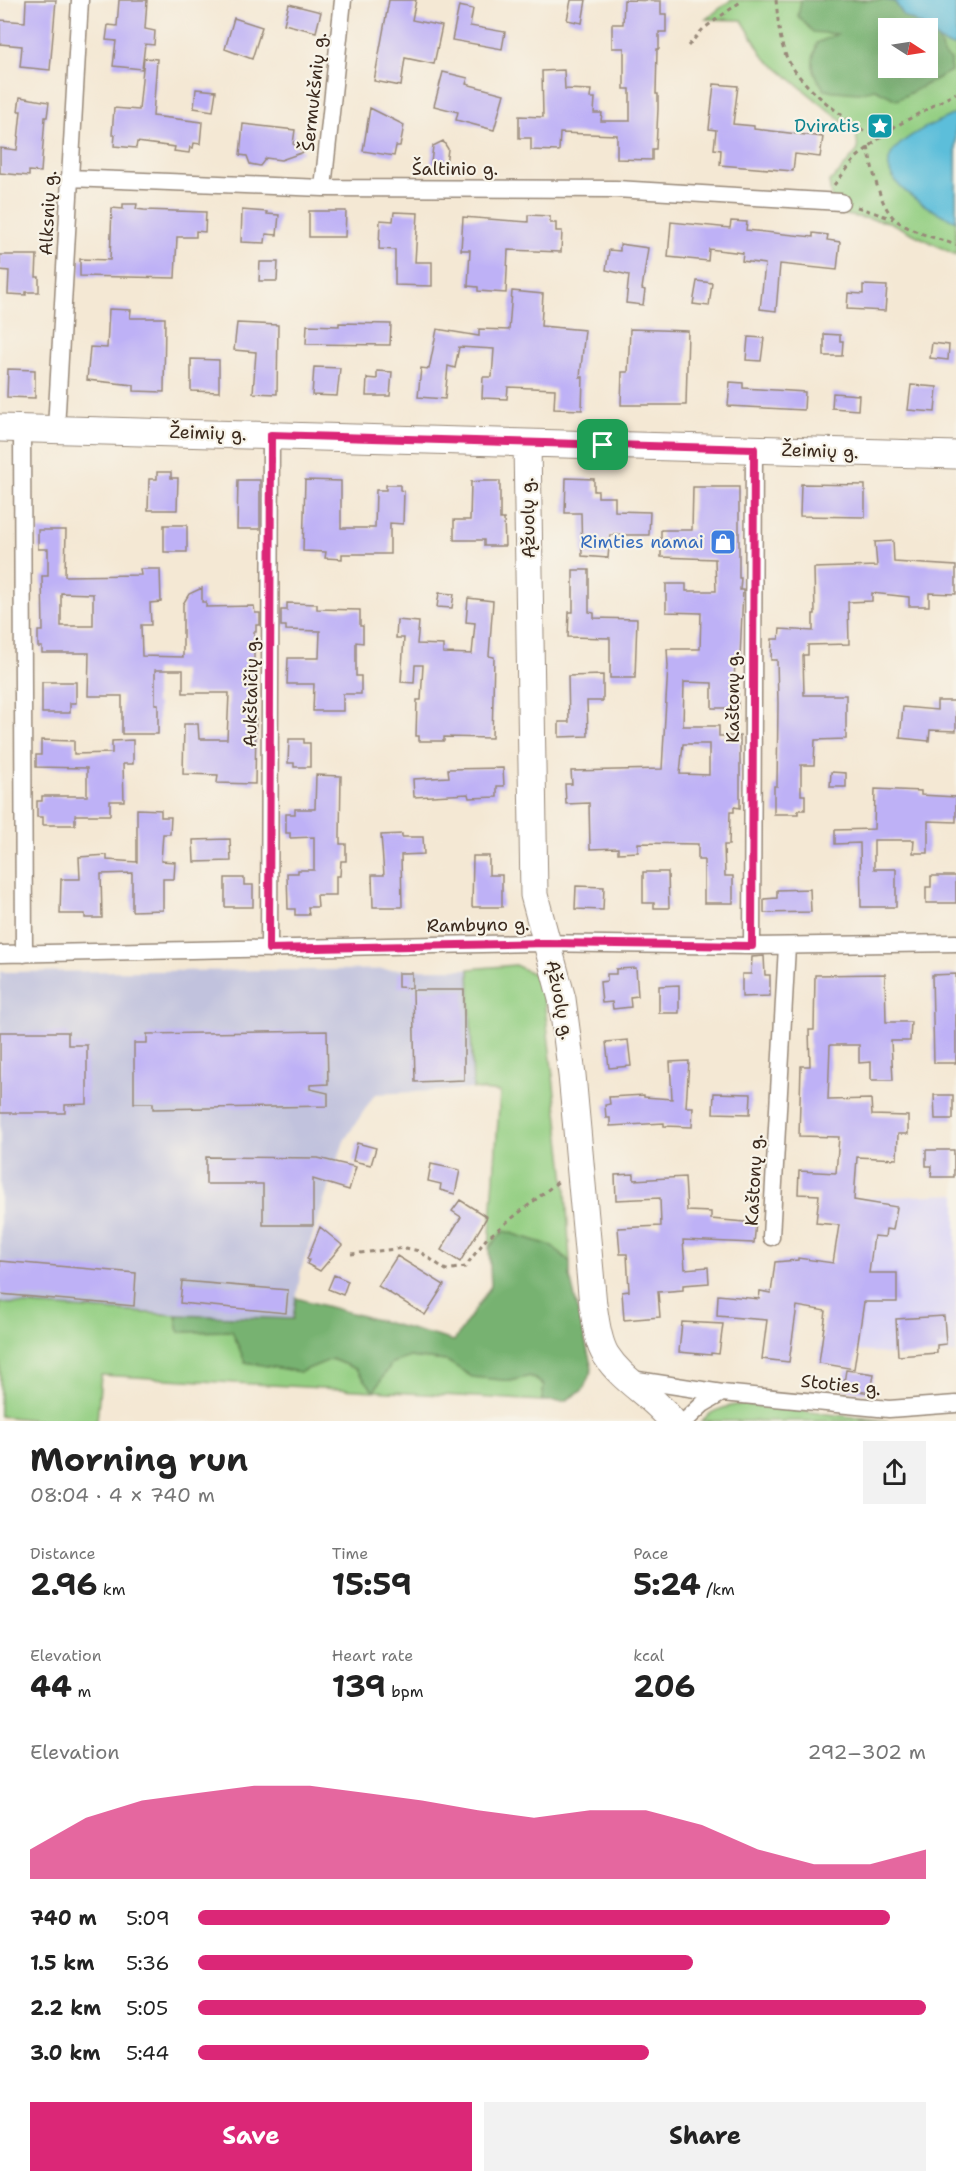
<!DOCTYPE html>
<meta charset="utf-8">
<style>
:root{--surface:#fff;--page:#f2f2f2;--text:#222;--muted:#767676;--accent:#db2777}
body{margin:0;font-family:"Shantell Sans",sans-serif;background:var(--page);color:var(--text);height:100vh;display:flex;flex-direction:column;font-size:22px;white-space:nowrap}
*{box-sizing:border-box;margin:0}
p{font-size:20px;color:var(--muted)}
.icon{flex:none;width:33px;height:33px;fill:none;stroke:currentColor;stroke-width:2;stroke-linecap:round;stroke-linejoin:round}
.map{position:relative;height:1421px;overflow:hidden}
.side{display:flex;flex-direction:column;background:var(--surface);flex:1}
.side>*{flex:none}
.needle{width:39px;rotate:102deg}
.controls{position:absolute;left:878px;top:18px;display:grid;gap:12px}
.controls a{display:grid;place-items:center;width:60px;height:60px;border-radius:0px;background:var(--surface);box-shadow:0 6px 24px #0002;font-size:30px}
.pin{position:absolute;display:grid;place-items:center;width:51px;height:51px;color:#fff;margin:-26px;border-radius:12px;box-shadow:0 3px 9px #0006}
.round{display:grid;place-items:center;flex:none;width:63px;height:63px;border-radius:0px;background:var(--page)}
.overview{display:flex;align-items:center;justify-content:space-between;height:102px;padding:0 30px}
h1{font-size:33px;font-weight:700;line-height:45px}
.stats{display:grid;grid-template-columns:repeat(3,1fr);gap:9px;height:102px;padding:6px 30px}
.stats div{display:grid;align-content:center}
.stats b{font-size:30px;font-weight:700}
.stats small{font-size:16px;font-weight:400}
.stats p{font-size:16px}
.chart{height:168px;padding:12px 30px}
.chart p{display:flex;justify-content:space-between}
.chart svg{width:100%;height:108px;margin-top:6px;fill:var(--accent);opacity:.7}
.primary-button{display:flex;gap:12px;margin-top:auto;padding:12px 30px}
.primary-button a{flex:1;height:69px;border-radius:0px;background:var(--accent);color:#fff;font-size:24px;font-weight:700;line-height:69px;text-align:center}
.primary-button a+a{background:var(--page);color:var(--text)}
ul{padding:0 30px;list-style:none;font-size:20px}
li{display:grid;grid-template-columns:96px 72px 1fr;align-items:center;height:45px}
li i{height:15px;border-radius:8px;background:var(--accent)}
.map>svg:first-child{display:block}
.built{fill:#dbd6f7}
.industrial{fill:#c1c2dd}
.green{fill:#94cf83;stroke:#687c50;stroke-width:1.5;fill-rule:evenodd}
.forest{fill:#77b271;stroke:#596e48;stroke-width:1.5}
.water{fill:#5cbeda;stroke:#4c747c;stroke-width:1.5}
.building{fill:#beb1f6;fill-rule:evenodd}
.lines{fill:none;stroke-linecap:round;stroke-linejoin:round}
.street-casing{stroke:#988979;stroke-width:19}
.primary-casing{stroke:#988979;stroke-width:29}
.path{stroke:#988979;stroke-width:3;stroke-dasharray:4.5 4.5;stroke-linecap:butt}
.street{stroke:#fff;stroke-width:16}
.primary{stroke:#fff;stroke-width:27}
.route-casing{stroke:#fff;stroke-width:12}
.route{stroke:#db2777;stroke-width:8}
.labels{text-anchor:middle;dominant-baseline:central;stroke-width:4.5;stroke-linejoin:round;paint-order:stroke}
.street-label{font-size:18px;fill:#3b2a1e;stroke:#f7f3e8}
.culture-label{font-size:18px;fill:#0d838f;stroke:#f7f3e8;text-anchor:end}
.shop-label{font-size:18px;fill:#366cbe;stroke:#f7f3e8;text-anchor:end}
</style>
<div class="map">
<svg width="956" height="1421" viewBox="0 0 956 1421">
<rect width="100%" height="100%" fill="#f7f3e8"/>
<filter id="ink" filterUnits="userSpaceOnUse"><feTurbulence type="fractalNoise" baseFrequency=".0167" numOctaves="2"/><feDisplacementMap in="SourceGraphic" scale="12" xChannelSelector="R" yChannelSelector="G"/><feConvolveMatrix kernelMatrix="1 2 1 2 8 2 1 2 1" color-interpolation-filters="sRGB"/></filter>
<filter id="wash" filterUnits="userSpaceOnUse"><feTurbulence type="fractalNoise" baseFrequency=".008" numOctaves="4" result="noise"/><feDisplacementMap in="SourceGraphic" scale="24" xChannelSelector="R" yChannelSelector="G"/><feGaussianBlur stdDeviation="1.35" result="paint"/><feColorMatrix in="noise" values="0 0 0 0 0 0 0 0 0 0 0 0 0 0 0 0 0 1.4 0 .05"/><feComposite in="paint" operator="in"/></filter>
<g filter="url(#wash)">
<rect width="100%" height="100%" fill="#f4e8d4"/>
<path class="built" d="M956,1194V1353L898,1356L849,1349L846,1367L819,1363L843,1199Z"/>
<path class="industrial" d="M469,969L473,1089L375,1094L344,1141L301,1270L293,1319L176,1315L0,1303V972Z"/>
<path class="green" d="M731,0H956V255L889,222L833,213L829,181L838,174L858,150L856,133L764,57L742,20L706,19ZM888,28H927V68H888Z
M515,965L534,974L543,990L566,1190L570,1262L552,1246L504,1231L489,1248L500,1092L473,1089L469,969Z
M0,1303L176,1315L179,1332L232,1331L300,1372L331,1359L356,1369L410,1357L447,1361L457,1366L511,1381L530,1376L544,1385L542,1401L101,1375L97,1421H46L0,1416Z
M735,1405H751L888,1421H702C710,1411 722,1408 735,1405Z"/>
<path class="forest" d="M801,0H885L895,2L904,16L926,28H888V68H927V29L939,41L943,54L951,60V71L897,100L875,89L858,93L825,90C811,71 810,66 817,43L837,34L813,32L798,16Z
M504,1231L552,1246L570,1262V1277L592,1369L583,1390L565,1401H542L544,1385L530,1376L511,1381L472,1377L447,1361L410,1357L392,1363L374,1391L356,1369L332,1359L300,1372L245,1362L232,1331L179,1332L176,1315L293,1319L296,1298L454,1341L491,1286L489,1248Z"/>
<path class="water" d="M885,0H956V46H950L939,41L927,28L904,16L895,2Z
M956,113V221C934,212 868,179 895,149C911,132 936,123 956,113Z"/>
<g id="blocks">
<path class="building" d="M26,0H56L50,70L20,67L22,46L0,44V20L25,22Z
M119,0H147L145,29L155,31L154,45L145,44L142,69L113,66L116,41L106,40L108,25L117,26Z
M389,0H416L412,20L442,26L434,64L405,58L401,86L374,81Z
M571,0H586L582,23L567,20Z
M624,0L661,1V14H666V32H659V49H657L656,94H658V109L656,149H652V160L617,159V135L560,133L559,151L531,150V138H519V116L543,117L542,71L564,70L565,89L591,90L590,98H595L594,113H602L601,121H630V89H624V48H612V24H623Z
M289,4L321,12L316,32L284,24Z
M459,6L473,9L470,26L505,32L502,49L452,40Z
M234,18L262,27L252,59L225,49Z
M144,58L157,59L153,116L202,122L200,144L194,143L193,148L190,147L189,153L174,151L175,147L137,142L136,148L114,146L115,135H112L114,108L139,110Z
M443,72L468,78L466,84L504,94L494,130L456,120L458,112L434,106Z
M714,84L738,86L733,124L754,126V129L823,137L820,157L795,154L793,171L720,165L721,150L714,149L716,130L709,129Z
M196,89L216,91L213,111L194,108Z
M20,97L49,102L47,117H45L41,172L29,171V176L0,173V148L17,150L21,111H18Z
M370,108L404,125L400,146H396L394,156L363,151Z
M243,124L295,130L293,144L304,152L281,160L266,158L260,166L250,164L247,156L240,155Z
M443,141L448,149L446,164L438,168L431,163L433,146Z
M123,204H137L136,209L144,210L206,212L205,232L196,231V237H177L175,278L80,276V259L110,260L112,208L123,209Z
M242,210L267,212V214L279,215L277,235L266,234L265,243L241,242Z
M309,211H346L345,237H309Z
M394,212L418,213L415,262H432V286L395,285V250L379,249L380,220L393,221Z
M528,215L550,216V223H556V231H562L561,252L508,250L506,293L478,291V287L468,286L470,250H461L463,217L528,222Z
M731,221L747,222L746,230L813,237V233L828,235L827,240L840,242L837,270L780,264L776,311L760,309L765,264L742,261L743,253L709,249L708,261L668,257L671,222L730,228Z
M620,244L648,248L642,289L645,290L643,305L626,303L629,275L606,270L609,250L620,251Z
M0,255H37L36,277H39V292H26V295L8,294L9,271L0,270Z
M260,262H278L277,281H259Z
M697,281L712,283L709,306L693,304Z
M863,285L887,286L885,311L847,309L848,293L863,294Z
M512,291L543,294L541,326L585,330L580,377H583L582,410L554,409L555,389L508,387L507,399L482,398L483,377H492L494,349L459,347L455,368L448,366L445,399L418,397L421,368L429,369L437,329L479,336V329L509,330Z
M109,309L131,310L130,318H165L164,392L134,391V385L87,380L90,347L107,348Z
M237,323L278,325L277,394L253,393L256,352L234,350Z
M339,323L391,324L390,345L306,344L307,325L339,326Z
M630,329L688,331L686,405H621L622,372H628Z
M824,334L840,335V341H843L842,356H824Z
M748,337L764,338L761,361L746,360Z
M932,343L949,345L948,360L930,358Z
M191,359L219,360V392L191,391Z
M314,367L340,368L337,396L312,395Z
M8,369L35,370V398L7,397Z
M377,371L392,372L390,396H366L367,378L377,379Z
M730,382L743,383V388L805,392L804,410L728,406Z
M911,385L937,387L935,412L908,410Z
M833,393L859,395L858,410L832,408Z
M157,472H171V478H178L177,510H148L149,479H157Z
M566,478L594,479V491H598V497H615V511L650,512L649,535H610L608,558L582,556L581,513H565Z
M238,480H260V529H237Z
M305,480L341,481V528H375L376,490H386V485H400V490L404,491L403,524L390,523V554H342V559L325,558L326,552L303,551Z
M481,481H500V519H504L505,546H484V540H454V520H470L471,482Z
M801,484L865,485V517L800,516Z
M693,487H739V578H741L740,590H743L740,658H735L734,686L738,687V708H712V683L684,682L683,726H719V736H740V808L734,807V812H730L729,845H724L725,876H733V903H704V860H698V844L638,843V852L618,853V848L590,849L589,803L566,804L565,784H572L571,771L662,769L668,666L667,649H700L701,613L666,612V584H686V591H716L715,559L661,557V530H692ZM683,744H709V775L680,774Z
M164,525H187V552H164Z
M38,530H66L65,576L141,575L140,569H160L161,602L150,603L151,625H141L142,656L183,657V604L189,594L202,588V602H206V607L254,606L255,613H260V625H256V632H254V709H256V724L255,784L217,783L218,775L183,774L184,724H198L199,739H227L229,693H183V670H155V704H158V734H122V696H88L89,653H42V647H38V631H43L42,576H48V549H38ZM61,593L93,594V626H61Z
M893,541L894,562L956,566V594L929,593V606H909V597L872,593V601L848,602L849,644L808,645V655H803L804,695H846V739L815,740L814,765H801V795H805V810H798V814H774V786H777L778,703L777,660H771L772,639H779L780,629L813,631V614H815L814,568L877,566L875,542Z
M573,570H589V612L594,613V618L637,619L635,678H610V638L568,637L569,612H573Z
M439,593L454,594L452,608L437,607Z
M468,598L493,601L489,656L494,657L492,738L444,737V741H419V736H416L417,700H421L423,665H415L414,683L401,682L404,638H396L397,620L419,622L417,644L443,645V653L472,654L475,623L466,622Z
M287,603L317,604V609L360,610V626H363V643L356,642V676H361V694H343V711H313L314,684H287L288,658H319L320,631L286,630V626H281V610H287Z
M603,675V701H587L588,736L559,737V722H569L568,676Z
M42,682H76V703H70V713H42Z
M937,701H956V731L930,730L929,741L900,738L903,707L937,710Z
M289,739H304V743H310V767H294V763H288Z
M41,740L74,741V754L112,753V741L133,740V764H123L124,801H110V815H75V825H43V817H37V801H42V796H87V768L36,767V755H41Z
M503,768L504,786H497V797L469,798L468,794L414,797L413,779L449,777L448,769Z
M831,772L846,773V787H830Z
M316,775L341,776L340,835V844H346V861H341L340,876H336V895H317L318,907H308L309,915H295V909H288L287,873H298V870H314V837L290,838V833H286V814H295V809H315Z
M875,789L921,791V795L956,797V822L928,821V853H913L914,840H874V869H896V907H861L860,843L835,844V830L874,829Z
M137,809L161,810V817H171L170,834H163L161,861L175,862L174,879H163V910L132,911V873L101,874L102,918H85V914H60L61,879H80L79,857L107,855V860L137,862Z
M402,834V837H423L424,854L401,855L402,907H373L372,875H384L381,835Z
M230,839L231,861L194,862L193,840Z
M473,856H489V875H502V907H472Z
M643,872H668L669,908H654V903H643Z
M931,876H956V903H926V887H931Z
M225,878H244V885H253V907H225Z
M576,886L604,887L603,910L575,909Z
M810,889L811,912L764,913V899L777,898V890Z
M752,957L764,956L765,975H770V996L742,997V974H751Z
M636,968L638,996L630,997L631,1007L613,1009L612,1002L602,1003L600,982L607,981V974H616V969Z
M398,973H412V988L398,987Z
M885,974L886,1022H911L910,1041H891L893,1080H871V1062L859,1063V1045H830L828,1100L871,1099L872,1115L908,1116V1134H898L897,1159L857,1157L854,1200L897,1207L893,1230L886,1229L885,1237L874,1236L869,1273H897V1302H864L854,1369L819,1363L826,1311L797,1306L789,1362L762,1359L767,1320L717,1316L718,1295L759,1299L760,1291L771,1293L775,1262L798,1260V1258L833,1263L839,1225L816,1223L819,1195L798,1194L799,1171L836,1173L839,1137L799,1136L801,1066H810L809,1030H814L815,975Z
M956,974V1063H934L932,975Z
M679,985V1013H659V986Z
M413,990H464V1080L415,1082Z
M327,1031L328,1084L310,1085V1089L328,1093V1106L153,1109V1103H134V1043H147V1034Z
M0,1032H68V1045H87V1104L65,1105V1113H0Z
M628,1040L631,1066L609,1068L606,1042Z
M689,1061L686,1107H693L692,1127L664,1126V1123L610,1126V1118H606L605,1105L610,1104L609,1097L644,1095V1097L672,1099L670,1062Z
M714,1093L751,1094L750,1114L713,1113Z
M934,1095H953V1119H935Z
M357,1143L376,1148L371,1165L353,1161Z
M926,1150H954V1177H931L932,1166H926Z
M206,1157L318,1158L356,1167L349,1190L313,1179V1225H263V1184H206Z
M431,1164L460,1170L455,1194L440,1190L441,1184L428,1181Z
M634,1174V1180L685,1177L687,1211L711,1212V1219L756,1223L754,1243L683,1240L685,1269L708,1267L709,1283L683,1285V1290L658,1292L660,1317L624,1320L622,1292L629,1291L627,1254H620L618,1228L661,1226L660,1198L616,1200L615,1175Z
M460,1200L487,1217L460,1262L441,1250L461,1217L452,1211Z
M320,1227L342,1245L320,1271L307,1264L309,1260L307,1259Z
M397,1256L444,1285L425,1315L378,1286Z
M0,1261L136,1273L134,1306L0,1294Z
M334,1275L348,1281L343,1295L328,1289Z
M182,1281L288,1290L286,1313L180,1303Z
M944,1316L946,1344L937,1345V1353L898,1356L896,1319Z
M682,1322L723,1324L719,1354L711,1353V1355L679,1352Z
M846,1370L874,1374L871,1393L843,1389Z"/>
</g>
</g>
<g filter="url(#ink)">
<use href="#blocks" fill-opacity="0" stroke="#988979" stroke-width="1.5"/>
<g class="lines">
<g class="street-casing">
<path id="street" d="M69,178L323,188L616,189L841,202
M323,188L343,0
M22,428L24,954
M56,429L80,0
M752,946L754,449
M269,949L271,435
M0,954L533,943L752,946L956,943
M771,1237L787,946
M631,1379L722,1393
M685,1421L703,1404L722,1393L889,1409L956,1404"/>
</g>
<g class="primary-casing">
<path id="primary" d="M0,428L956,455
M527,443L534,895L562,999L572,1075L593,1305C596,1321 597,1341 606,1355C623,1382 654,1396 672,1421"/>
</g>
<path class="path" d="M776,0C778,19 779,43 788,60C802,87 839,114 864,131L875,133L889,130
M688,46L703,29L743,0
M868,147C872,167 879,206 896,220C912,233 937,238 956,245
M834,185L856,158L889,130L956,93
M857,207L893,219
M351,1254L406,1248L419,1251L446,1270L465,1267L487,1238L559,1181"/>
<use href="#street" class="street"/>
<use href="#primary" class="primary"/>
</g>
</g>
<g class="lines" filter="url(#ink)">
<g class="route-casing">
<path id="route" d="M271,435L754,449L752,946L548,943L269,949Z"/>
</g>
<use href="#route" class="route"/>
</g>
<defs>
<g id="sight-square" transform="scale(1.35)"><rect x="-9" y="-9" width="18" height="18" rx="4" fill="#0f9aa8" stroke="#f7f3e8"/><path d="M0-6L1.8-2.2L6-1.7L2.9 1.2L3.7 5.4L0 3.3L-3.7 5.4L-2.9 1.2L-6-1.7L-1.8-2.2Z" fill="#fff"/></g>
<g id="shop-square" transform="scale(1.35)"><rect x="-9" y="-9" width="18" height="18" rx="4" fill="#3f7fe0" stroke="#f7f3e8"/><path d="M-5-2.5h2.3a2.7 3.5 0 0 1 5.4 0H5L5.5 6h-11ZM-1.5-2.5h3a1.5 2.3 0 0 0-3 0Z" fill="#fff"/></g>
</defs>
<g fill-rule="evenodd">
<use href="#sight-square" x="880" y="126"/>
<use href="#shop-square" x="723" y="542"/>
</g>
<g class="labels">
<g class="street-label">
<text transform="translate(314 92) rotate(-84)">Šermukšnių g.</text>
<text x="455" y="169">Šaltinio g.</text>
<text transform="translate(48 213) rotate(-87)">Alksnių g.</text>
<text transform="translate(208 433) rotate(2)">Žeimių g.</text>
<text transform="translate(820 451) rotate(2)">Žeimių g.</text>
<text transform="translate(528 518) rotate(-91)">Ąžuolų g.</text>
<text transform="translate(251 692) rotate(-89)">Aukštaičių g.</text>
<text transform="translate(733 697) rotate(-90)">Kaštonų g.</text>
<text transform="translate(478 925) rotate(-1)">Rambyno g.</text>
<text transform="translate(560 1000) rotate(79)">Ąžuolų g.</text>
<text transform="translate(754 1180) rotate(-87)">Kaštonų g.</text>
<text transform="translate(841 1385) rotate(6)">Stoties g.</text>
</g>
<g class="culture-label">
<text x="860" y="126">Dviratis</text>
</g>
<g class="shop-label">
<text x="704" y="542">Rimties namai</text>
</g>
</g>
</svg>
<div class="controls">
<a><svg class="needle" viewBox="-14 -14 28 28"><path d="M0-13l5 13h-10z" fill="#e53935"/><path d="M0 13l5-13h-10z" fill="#767676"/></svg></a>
</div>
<div class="pin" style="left:603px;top:445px;background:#1e9e55"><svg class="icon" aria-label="arrive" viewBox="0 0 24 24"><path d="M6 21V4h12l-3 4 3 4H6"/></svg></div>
</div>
<section class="side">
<div class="overview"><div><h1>Morning run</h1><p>08:04 · 4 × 740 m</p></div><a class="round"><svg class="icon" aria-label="share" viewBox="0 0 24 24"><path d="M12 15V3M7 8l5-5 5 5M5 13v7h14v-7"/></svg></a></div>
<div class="stats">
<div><p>Distance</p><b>2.96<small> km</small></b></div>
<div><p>Time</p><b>15:59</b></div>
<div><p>Pace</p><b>5:24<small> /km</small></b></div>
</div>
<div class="stats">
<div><p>Elevation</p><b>44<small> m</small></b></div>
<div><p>Heart rate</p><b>139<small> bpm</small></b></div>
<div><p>kcal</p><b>206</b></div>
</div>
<div class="chart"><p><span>Elevation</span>292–302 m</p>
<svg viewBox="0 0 160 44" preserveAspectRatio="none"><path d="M0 44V32L10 19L20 12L30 9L40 6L50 6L60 9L70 12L80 16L90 19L100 16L110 16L120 22L130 32L140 38L150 38L160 32V44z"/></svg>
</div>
<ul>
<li><b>740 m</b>5:09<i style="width:95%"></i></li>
<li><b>1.5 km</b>5:36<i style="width:68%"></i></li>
<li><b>2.2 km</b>5:05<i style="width:100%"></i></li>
<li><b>3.0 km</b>5:44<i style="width:62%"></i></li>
</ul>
<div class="primary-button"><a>Save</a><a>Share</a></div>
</section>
